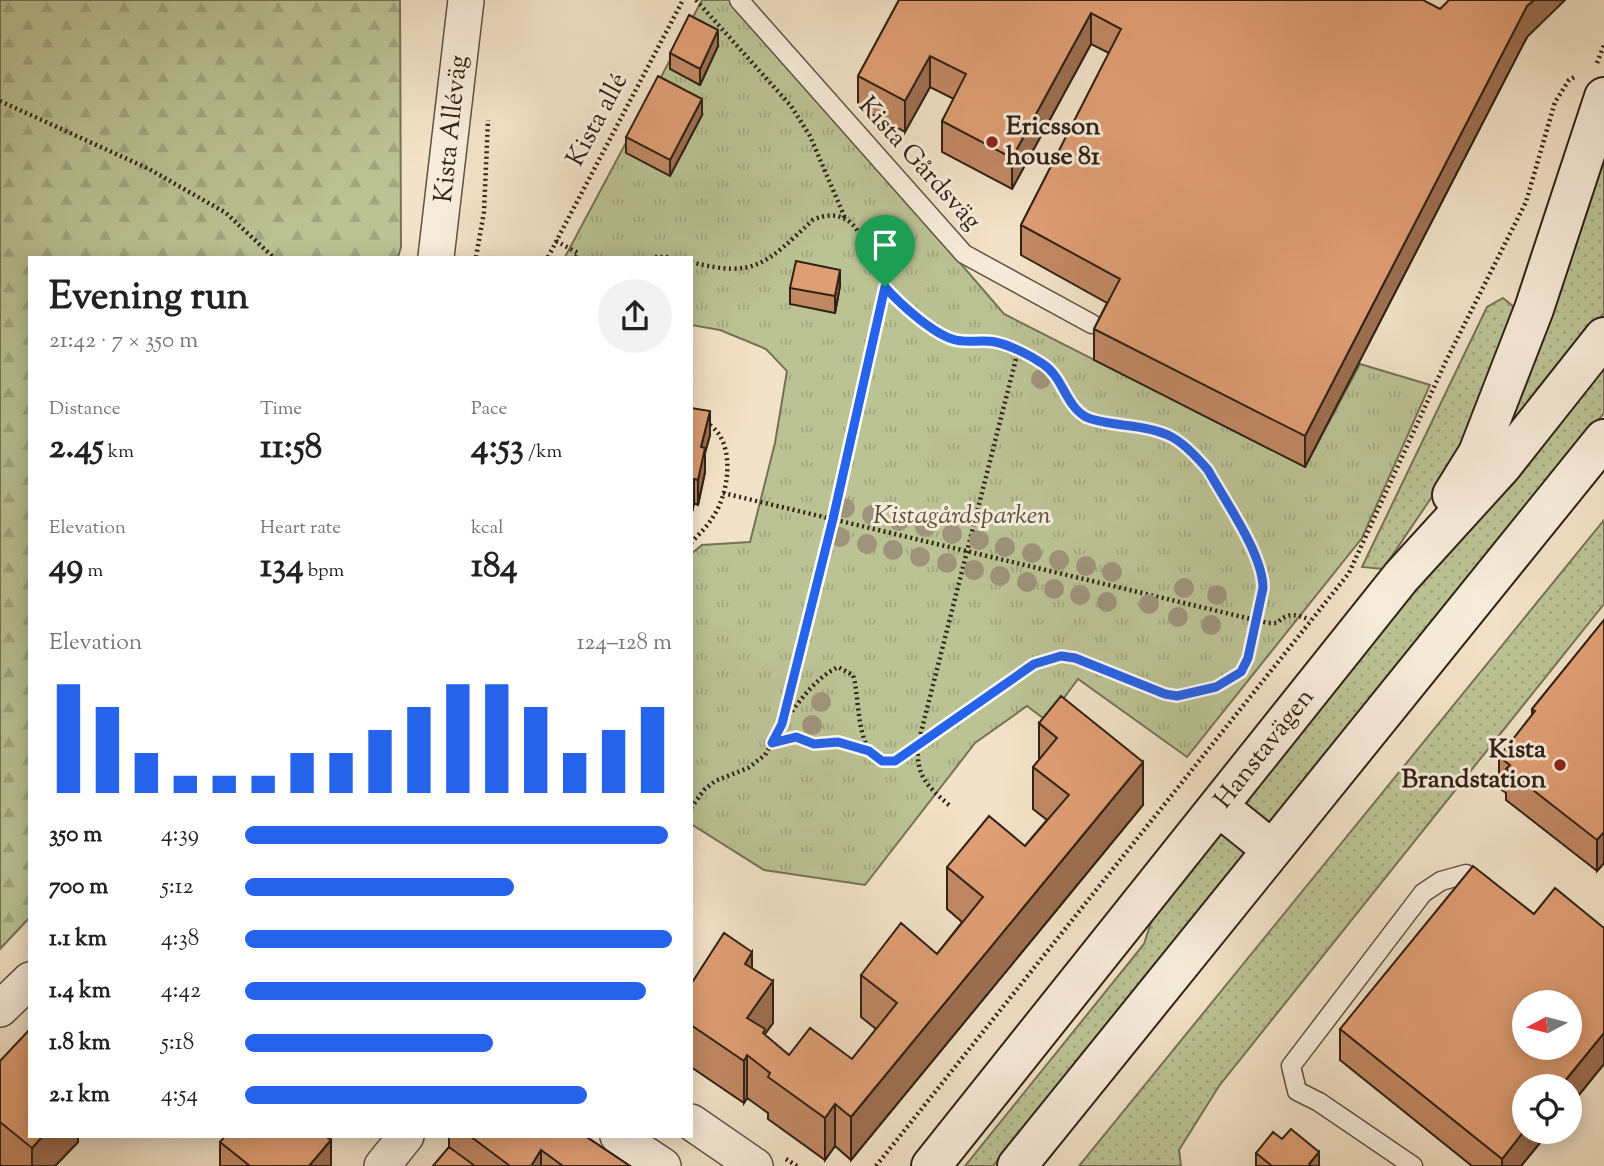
<!DOCTYPE html>
<meta charset="utf-8">
<style>
:root{--surface:#fff;--page:#f2f2f2;--text:#222;--muted:#767676;--accent:#2563eb}
body{margin:0;font-family:"Sorts Mill Goudy",serif;background:var(--page);color:var(--text);height:100vh;display:flex;flex-direction:column;font-size:26px;white-space:nowrap}
*{box-sizing:border-box;margin:0}
p{font-size:23px;color:var(--muted)}
.icon{flex:none;width:38px;height:38px;fill:none;stroke:currentColor;stroke-width:2;stroke-linecap:round;stroke-linejoin:round}
.map{position:relative;flex:1;overflow:hidden}
.side{position:absolute;left:28px;top:256px;width:665px;height:882px;display:flex;flex-direction:column;background:var(--surface);border-radius:0px;box-shadow:0 4px 18px #0003}
.side>*{flex:none}
.needle{width:46px;rotate:263deg}
.tools{position:absolute;left:1512px;top:990px;display:grid;gap:14px}
.tools a{display:grid;place-items:center;width:70px;height:70px;border-radius:50%;background:var(--surface);box-shadow:0 4px 18px #0003;font-size:35px}
.pin{position:absolute;display:grid;place-items:center;width:60px;height:60px;color:#fff;margin:-72px -30px;border-radius:50% 50% 50% 0;rotate:-45deg;box-shadow:0 0 7px #0007}
.pin .icon{rotate:45deg}
.round{display:grid;place-items:center;flex:none;width:74px;height:74px;border-radius:37px;background:var(--page)}
.summary{display:flex;align-items:center;justify-content:space-between;height:119px;padding:0 21px}
h1{font-size:38px;font-weight:700;line-height:52px}
.stats{display:grid;grid-template-columns:repeat(3,1fr);gap:10px;height:119px;padding:7px 21px}
.stats div{display:grid;align-content:center}
.stats b{font-size:35px;font-weight:700}
.stats small{font-size:19px;font-weight:400}
.stats p{font-size:19px}
.chart{height:196px;padding:14px 21px}
.chart p{display:flex;justify-content:space-between}
.chart svg{width:100%;height:126px;margin-top:7px;stroke:var(--accent);stroke-width:6}
ul{padding:0 21px;list-style:none;font-size:23px}
li{display:grid;grid-template-columns:112px 84px 1fr;align-items:center;height:52px}
li i{height:18px;border-radius:9px;background:var(--accent)}
.map>svg:first-child{display:block}
.grass{fill:url(#grass-dots);stroke:#767256;stroke-width:2}
.forest{fill:url(#forest-firs);stroke:#767256;stroke-width:2}
.park{fill:url(#park-tufts);stroke:#767256;stroke-width:2}
.lines{fill:none;stroke-linecap:round;stroke-linejoin:round}
.service-casing{stroke:#615242;stroke-width:21}
.minor-casing{stroke:#615242;stroke-width:38}
.secondary-casing{stroke:#312216;stroke-width:42}
.path{stroke:#312216;stroke-width:4.5;stroke-dasharray:2 3.5;stroke-linecap:butt}
.service{stroke:#f7ecdb;stroke-width:18}
.minor{stroke:#f7ecdb;stroke-width:35}
.secondary{stroke:#f7ecdb;stroke-width:38}
.tree{fill:#9e937b}
.wall{fill:#c18864;stroke:#312216;stroke-width:2}
.shaded-wall{fill:#9d6f51;stroke:#312216;stroke-width:2}
.building{fill:#e09e74;stroke:#312216;stroke-width:2;fill-rule:evenodd}
.route-casing{stroke:#fff;stroke-width:14}
.route{stroke:#2563eb;stroke-width:9}
.poi-dot{fill:#8f2418;stroke:#f7ecdb;stroke-width:2.5}
.labels{text-anchor:middle;dominant-baseline:central;stroke-width:6;stroke-linejoin:round;paint-order:stroke}
.street-label{font-size:26px;fill:#312216;stroke:#f7ecdb}
.poi-label{font-size:26px;font-weight:bold;fill:#312216;stroke:#f7ecdb;text-anchor:start}
.park-label{font-size:26px;font-style:italic;fill:#5a523c;stroke:#f7ecdb}
</style>
<div class="map">
<svg width="1604" height="1166" viewBox="0 0 1604 1166">
<defs>
<pattern id="grass-dots" width="8" height="8" patternUnits="userSpaceOnUse" patternTransform="scale(1.75)"><rect width="8" height="8" fill="#bbc395"/><path d="M2 2h.1M6 6h.1" fill="none" stroke="#a1a780" stroke-width="1.8" stroke-linecap="round"/></pattern>
<pattern id="forest-firs" width="22" height="20" patternUnits="userSpaceOnUse" patternTransform="scale(1.75)"><rect width="22" height="20" fill="#bbc395"/><path d="M5 1l3.5 6h-7zM16 11l3.5 6h-7z" fill="#a1a780"/></pattern>
<pattern id="park-tufts" width="24" height="20" patternUnits="userSpaceOnUse" patternTransform="scale(1.75)"><rect width="24" height="20" fill="#bbc395"/><path d="M3 7l-1-3M5 7V3M7 7l1-3M15 17l-1-3M17 17v-4M19 17l1-3" fill="none" stroke="#a1a780"/></pattern>
</defs>
<rect width="100%" height="100%" fill="#f2e2c7"/>
<filter id="stains"><feTurbulence type="fractalNoise" baseFrequency=".00286" numOctaves="4"/><feColorMatrix values="0 0 0 0 .2 0 0 0 0 .09 0 0 0 0 .02 0 0 0 .5 -.17"/></filter>
<radialGradient id="worn" r=".72"><stop offset=".6" stop-color="#630" stop-opacity="0"/><stop offset="1" stop-color="#630" stop-opacity=".3"/></radialGradient>
<path class="grass" d="M1604,150V313L1506,434Z
M1503,298L1514,307L1465,448L1383,569L1362,567L1487,307Z
M1604,354V413L1269,826L1242,802Z
M1604,520V604L1219,1086L1179,1150L1181,1166H1079Z
M1220,831L1246,852L993,1166H965L1144,944L1156,907Z"/>
<path class="forest" d="M0,0H400L401,247L398,257H30V917L0,949Z"/>
<path class="park" d="M702,0H734L1004,314L1305,467L1360,364L1430,385L1362,538L1187,757L1078,679L1047,721L1027,706L975,743L865,885L764,870L691,824V554L702,545L750,542L775,443L787,371L766,349L720,330L691,325V257H565Z"/>
<g class="lines">
<g class="service-casing">
<path id="service" d="M739,0L964,254L1092,324
M1413,1166L1319,1102L1297,1091L1291,1066L1423,893L1441,881L1466,874L1484,887"/>
</g>
<g class="minor-casing">
<path id="minor" d="M436,257L466,0
M0,1009L30,980
M691,1122L755,1166
M618,1136L663,1166
M382,1166L406,1136"/>
</g>
<g class="secondary-casing">
<path id="secondary" d="M1452,495L1478,453L1534,309L1604,97
M1219,807L1271,849
M931,1166L1401,577L1502,466L1604,337
M1017,1166L1604,439"/>
</g>
<path class="path" d="M696,0L791,106L810,136L845,218
M1597,63L1604,45
M0,101L149,169L226,213L273,257
M556,241L578,253L576,257
M476,257L484,212L488,120
M548,257L683,0
M655,257H668
M691,262C756,279 766,263 813,220C826,214 841,213 852,224C861,232 863,247 868,257C884,291 915,323 950,338C964,344 978,340 992,342C1008,344 1027,354 1041,363C1063,376 1065,408 1089,418C1112,428 1140,421 1162,431C1179,438 1196,454 1207,468C1223,490 1263,563 1263,588L1248,658C1234,687 1195,699 1165,694L1075,658L1061,656L1034,664L895,761C854,768 861,700 853,675L838,667C814,679 798,703 782,725
M723,493L1268,623H1277C1288,612 1296,614 1310,620
M691,543C698,535 707,527 713,517C730,492 737,438 705,422
M772,743L796,737L814,744L838,742L868,751
M949,805C926,785 916,776 918,744L1018,351
M691,808L704,790L715,781L748,768L765,755L782,725L833,519L885,288
M786,1159L797,1166
M876,1166L1349,573L1446,361L1526,202L1555,102L1569,80L1576,76"/>
<use href="#service" class="service"/>
<use href="#minor" class="minor"/>
<use href="#secondary" class="secondary"/>
</g>
<g class="tree">
<circle cx="1041" cy="379" r="10"/>
<circle cx="845" cy="508" r="10"/>
<circle cx="872" cy="515" r="10"/>
<circle cx="899" cy="521" r="10"/>
<circle cx="925" cy="527" r="10"/>
<circle cx="952" cy="534" r="10"/>
<circle cx="840" cy="537" r="10"/>
<circle cx="979" cy="540" r="10"/>
<circle cx="867" cy="544" r="10"/>
<circle cx="1005" cy="547" r="10"/>
<circle cx="893" cy="550" r="10"/>
<circle cx="1032" cy="553" r="10"/>
<circle cx="920" cy="557" r="10"/>
<circle cx="1059" cy="560" r="10"/>
<circle cx="947" cy="563" r="10"/>
<circle cx="1086" cy="566" r="10"/>
<circle cx="974" cy="570" r="10"/>
<circle cx="1112" cy="572" r="10"/>
<circle cx="1000" cy="576" r="10"/>
<circle cx="1027" cy="582" r="10"/>
<circle cx="1184" cy="588" r="10"/>
<circle cx="1054" cy="589" r="10"/>
<circle cx="1080" cy="595" r="10"/>
<circle cx="1217" cy="595" r="10"/>
<circle cx="1107" cy="602" r="10"/>
<circle cx="1149" cy="604" r="10"/>
<circle cx="1178" cy="617" r="10"/>
<circle cx="1211" cy="625" r="10"/>
<circle cx="821" cy="702" r="10"/>
<circle cx="812" cy="725" r="10"/>
</g>
<path class="wall" d="M899,0L1440,9L1527,37L1305,467L1094,360V329L1107,303L1021,255V225L1109,53L1091,44L1012,189L942,152V121L954,99L930,87L905,132L858,107V76Z
M718,46L700,85L670,69V53Z
M702,115L670,176L626,153V137Z
M840,286L835,313L790,304V288Z
M691,408L710,435L705,453V472L698,505L694,503L691,517Z
M1604,620V863L1597,871L1506,800V793L1499,788V757L1532,715V709Z
M1039,723L1143,805L851,1160L835,1146L825,1160L768,1119V1113L747,1098L744,1103L691,1067V980L693,981L752,968L773,1023L765,1034V1036L789,1055L852,1059L876,1029L861,1017V975L937,954L962,922L947,909V867L1025,846L1047,820L1033,809V767L1039,760Z
M1534,914L1604,928V1064L1521,1166H1472L1340,1060V1029Z
M0,1061L78,1136V1142L55,1166H2L0,1165Z
M449,1136H585L630,1166H433L449,1147Z
M1282,1139L1319,1166H1256V1153Z
M220,1142L331,1166H220Z"/>
<path class="shaded-wall" d="M1534,0H1565L1527,37L1305,467V436L1527,6Z
M1091,13V44L1012,189V158Z
M718,30V46L700,85V69Z
M930,56V87L905,132V101Z
M702,99V115L670,176V160Z
M840,270V286L835,313V296Z
M710,411V435L705,453V472L698,505V480L701,447Z
M694,479V503L691,517V493Z
M1143,762V805L851,1160V1117Z
M1604,832V863L1597,871V840Z
M752,952V994L745,964Z
M773,981V1023L765,1034V1069L747,1018Z
M1604,1033V1064L1570,1106V1087H1560Z
M747,1055V1098L744,1103V1061Z
M835,1104V1146L825,1160V1118Z
M1524,1131L1549,1132L1521,1166H1502V1159Z
M43,1136H78V1142L55,1166H32V1148Z
M331,1140V1166H309Z
M541,1150V1166H531Z
M1319,1152V1166H1309V1164Z"/>
<path class="building" d="M899,0H1423L1440,9L1449,0H1534L1527,6L1305,436L1094,329L1120,279L1021,225L1121,29L1091,13L1012,158L942,121L966,74L930,56L905,101L858,76Z
M689,15L718,30L700,69L670,53Z
M658,76L702,99L670,160L626,137Z
M796,261L840,270L835,296L790,288Z
M691,408L710,411L701,447L705,448L698,480L694,479L691,493Z
M1604,620V832L1597,840L1506,769L1510,765L1499,757L1535,711L1532,709Z
M1061,696L1143,762L851,1117L835,1104L825,1118L768,1077L770,1073L747,1055L744,1061L691,1025V980L693,981L724,933L752,952L745,964L773,981L747,1018L765,1029L763,1033L789,1055L810,1028L852,1059L897,1003L861,975L901,923L937,954L983,897L947,867L989,816L1025,846L1069,795L1033,767L1057,738L1039,723Z
M1473,866L1534,914L1555,888L1604,928V1033L1560,1087H1524V1131L1502,1159L1340,1029ZM1524,1003H1570V1048H1524Z
M30,1029V1136H43L32,1148L0,1122V1061Z
M1291,1129L1319,1152L1309,1164L1311,1166H1272L1256,1153L1273,1132L1282,1139Z
M225,1136H325L331,1140L309,1166H250L220,1142Z
M470,1136H585L630,1166H563L541,1150L531,1166H510Z
M449,1147L475,1166H433Z"/>
<g class="lines">
<g class="route-casing">
<path id="route" d="M885,287C900,304 931,332 952,339C966,344 981,339 995,342C1010,345 1030,355 1043,364C1063,377 1065,405 1086,417C1096,422 1111,423 1123,425C1167,430 1179,436 1208,470C1225,501 1263,554 1263,588L1248,658L1241,672L1216,687L1177,696L1165,694L1075,658L1061,656L1034,664L895,761H882L869,751L838,742L814,744L796,737L772,743L782,724L833,519Z"/>
</g>
<use href="#route" class="route"/>
</g>
<g class="poi-dot">
<circle cx="992" cy="142" r="7"/>
<circle cx="1560" cy="765" r="7"/>
</g>
<g class="labels">
<g class="street-label">
<text transform="translate(598 120) rotate(-62)">Kista allé</text>
<text transform="translate(452 129) rotate(-84)">Kista Alléväg</text>
<text transform="translate(919 164) rotate(48)">Kista Gårdsväg</text>
<text transform="translate(1265 749) rotate(-52)">Hanstavägen</text>
</g>
<g class="poi-label">
<text x="1006" y="127">Ericsson<tspan x="1006" dy="30">house 81</tspan></text>
<text x="1546" y="750" text-anchor="end">Kista<tspan x="1546" dy="30">Brandstation</tspan></text>
</g>
<g class="park-label">
<text x="962" y="516">Kistagårdsparken</text>
</g>
</g>
<rect width="100%" height="100%" filter="url(#stains)"/>
<rect width="100%" height="100%" fill="url(#worn)"/>
</svg>
<div class="tools">
<a><svg class="needle" viewBox="-14 -14 28 28"><path d="M0-13l5 13h-10z" fill="#e53935"/><path d="M0 13l5-13h-10z" fill="#767676"/></svg></a>
<a><svg class="icon" aria-label="locate" viewBox="0 0 24 24"><circle cx="12" cy="12" r="6"/><path d="M12 2v4M12 18v4M2 12h4M18 12h4"/></svg></a>
</div>
<div class="pin" style="left:885px;top:287px;background:#1e9e55"><svg class="icon" aria-label="arrive" viewBox="0 0 24 24"><path d="M6 21V4h12l-3 4 3 4H6"/></svg></div>
<section class="side">
<div class="summary"><div><h1>Evening run</h1><p>21:42 · 7 × 350 m</p></div><a class="round"><svg class="icon" aria-label="share" viewBox="0 0 24 24"><path d="M12 15V3M7 8l5-5 5 5M5 13v7h14v-7"/></svg></a></div>
<div class="stats">
<div><p>Distance</p><b>2.45<small> km</small></b></div>
<div><p>Time</p><b>11:58</b></div>
<div><p>Pace</p><b>4:53<small> /km</small></b></div>
</div>
<div class="stats">
<div><p>Elevation</p><b>49<small> m</small></b></div>
<div><p>Heart rate</p><b>134<small> bpm</small></b></div>
<div><p>kcal</p><b>184</b></div>
</div>
<div class="chart"><p><span>Elevation</span>124–128 m</p>
<svg viewBox="0 0 160 44" preserveAspectRatio="none"><path d="M5 44V6M15 44V14M25 44V30M35 44V38M45 44V38M55 44V38M65 44V30M75 44V30M85 44V22M95 44V14M105 44V6M115 44V6M125 44V14M135 44V30M145 44V22M155 44V14"/></svg>
</div>
<ul>
<li><b>350 m</b>4:39<i style="width:99%"></i></li>
<li><b>700 m</b>5:12<i style="width:63%"></i></li>
<li><b>1.1 km</b>4:38<i style="width:100%"></i></li>
<li><b>1.4 km</b>4:42<i style="width:94%"></i></li>
<li><b>1.8 km</b>5:18<i style="width:58%"></i></li>
<li><b>2.1 km</b>4:54<i style="width:80%"></i></li>
</ul>
</section>
</div>
